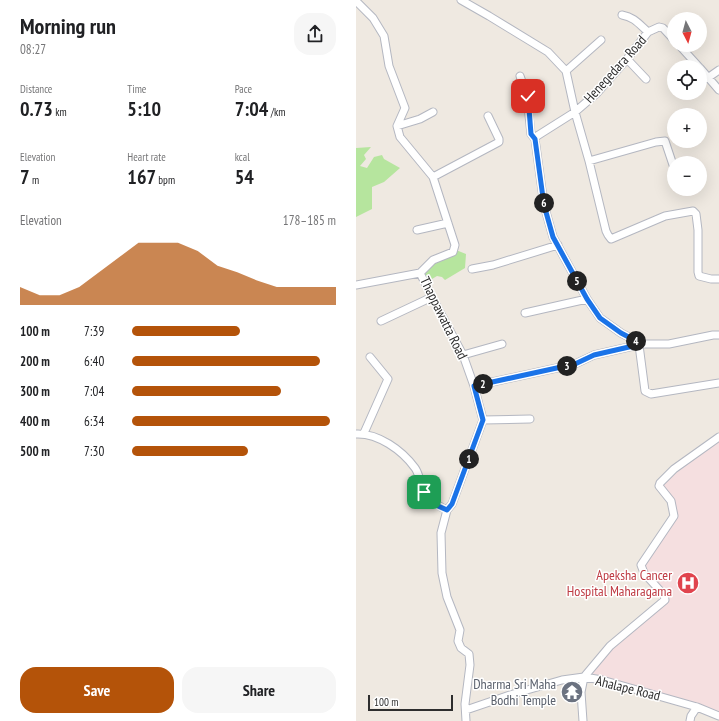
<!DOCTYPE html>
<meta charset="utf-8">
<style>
:root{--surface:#fff;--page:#f6f6f6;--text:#202124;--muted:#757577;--accent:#b45309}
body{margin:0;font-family:"PT Sans Narrow",sans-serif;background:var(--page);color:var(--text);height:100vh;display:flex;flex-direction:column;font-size:15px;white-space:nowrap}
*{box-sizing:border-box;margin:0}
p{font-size:13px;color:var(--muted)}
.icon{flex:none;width:22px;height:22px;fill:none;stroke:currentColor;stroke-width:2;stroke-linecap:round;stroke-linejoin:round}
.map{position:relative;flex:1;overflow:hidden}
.drawer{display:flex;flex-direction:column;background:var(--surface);width:356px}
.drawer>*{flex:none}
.needle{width:26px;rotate:174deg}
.fabs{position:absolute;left:311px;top:12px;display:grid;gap:8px}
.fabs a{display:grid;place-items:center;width:40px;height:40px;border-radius:50%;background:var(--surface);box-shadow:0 4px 16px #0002;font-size:20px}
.scale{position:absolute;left:12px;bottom:10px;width:85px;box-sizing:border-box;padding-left:4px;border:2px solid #2e2e2e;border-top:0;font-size:11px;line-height:14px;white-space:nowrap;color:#2e2e2e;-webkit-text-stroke:3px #fff;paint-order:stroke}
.pin{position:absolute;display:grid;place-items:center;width:34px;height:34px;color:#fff;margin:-17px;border-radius:8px;box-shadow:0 2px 6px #0006}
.km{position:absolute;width:20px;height:20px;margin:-10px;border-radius:50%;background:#222;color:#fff;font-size:11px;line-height:20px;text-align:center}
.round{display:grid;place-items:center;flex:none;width:42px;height:42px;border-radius:16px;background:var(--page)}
.head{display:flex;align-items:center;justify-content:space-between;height:68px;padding:0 20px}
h1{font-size:22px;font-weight:800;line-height:30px}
.stats{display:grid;grid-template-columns:repeat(3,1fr);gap:6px;height:68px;padding:4px 20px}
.stats div{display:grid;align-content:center}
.stats b{font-size:20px;font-weight:800}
.stats small{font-size:11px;font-weight:400}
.stats p{font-size:11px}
.chart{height:112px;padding:8px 20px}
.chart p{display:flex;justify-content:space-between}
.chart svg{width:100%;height:72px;margin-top:4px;fill:var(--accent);opacity:.7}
.button{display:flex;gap:8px;margin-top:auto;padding:8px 20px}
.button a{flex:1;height:46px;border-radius:16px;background:var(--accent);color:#fff;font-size:16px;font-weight:800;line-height:46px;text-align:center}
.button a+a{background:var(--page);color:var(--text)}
ul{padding:0 20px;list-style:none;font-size:13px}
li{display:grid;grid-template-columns:64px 48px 1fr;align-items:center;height:30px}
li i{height:10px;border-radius:5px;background:var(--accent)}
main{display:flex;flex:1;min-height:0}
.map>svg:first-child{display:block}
.medical{fill:#f5dfe0}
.green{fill:#b6e59e}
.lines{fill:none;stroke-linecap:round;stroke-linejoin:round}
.minor-casing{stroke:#b4b7c1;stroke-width:9}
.minor{stroke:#fff;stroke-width:7}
.route-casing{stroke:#fff;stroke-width:8}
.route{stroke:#1a73e8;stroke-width:5}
.labels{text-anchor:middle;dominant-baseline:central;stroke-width:3;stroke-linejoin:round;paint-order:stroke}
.street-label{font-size:14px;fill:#2e2e2e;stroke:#fff}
.health-label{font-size:14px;fill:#be3a42;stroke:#fff;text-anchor:end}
.worship-label{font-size:14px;fill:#5b616d;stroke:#fff;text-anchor:end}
</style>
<main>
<section class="drawer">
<div class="head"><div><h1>Morning run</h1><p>08:27</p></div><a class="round"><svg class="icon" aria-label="share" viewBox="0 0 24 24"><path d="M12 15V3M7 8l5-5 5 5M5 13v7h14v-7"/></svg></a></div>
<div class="stats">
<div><p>Distance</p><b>0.73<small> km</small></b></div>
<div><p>Time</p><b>5:10</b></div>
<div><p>Pace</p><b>7:04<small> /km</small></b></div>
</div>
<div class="stats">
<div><p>Elevation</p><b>7<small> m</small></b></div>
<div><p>Heart rate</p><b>167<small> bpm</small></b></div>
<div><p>kcal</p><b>54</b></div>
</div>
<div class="chart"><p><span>Elevation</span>178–185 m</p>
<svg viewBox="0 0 160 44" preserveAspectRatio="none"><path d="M0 44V33L10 38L20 38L30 33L40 24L50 15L60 6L70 6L80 6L90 11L100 20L110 24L120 29L130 33L140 33L150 33L160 33V44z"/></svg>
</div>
<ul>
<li><b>100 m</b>7:39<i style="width:53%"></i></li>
<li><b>200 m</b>6:40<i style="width:92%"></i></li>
<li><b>300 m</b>7:04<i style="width:73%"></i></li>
<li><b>400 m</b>6:34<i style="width:97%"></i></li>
<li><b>500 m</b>7:30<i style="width:57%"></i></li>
</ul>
<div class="button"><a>Save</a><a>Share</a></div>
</section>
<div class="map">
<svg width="363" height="721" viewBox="0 0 363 721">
<rect width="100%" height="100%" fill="#efe9e1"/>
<path class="medical" d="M363,440V715L235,673L264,638L311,600L291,572L289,564L322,515L316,498L308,486L307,483Z"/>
<path class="green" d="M15,147L8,155L10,159L4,166L11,168L18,157L26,155L28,159L44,168L28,182L16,187V209L0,217V148Z
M100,250L110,254L109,268L89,280L86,277L81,276L71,282L68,273L79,261Z"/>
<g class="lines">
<g class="minor-casing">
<path id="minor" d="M105,0L133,16L192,52L210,71L219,112L233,161L250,231L252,235L255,239L309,216L337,211L340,214L342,230V272L343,276L355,279H363
M0,1L17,18L28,36L33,66L49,108L41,126L44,137L77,177
M266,15C278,17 283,24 292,32
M323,45L343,67
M271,59L290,79
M344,68L363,90
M210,71L245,40
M164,76L171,96L175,134L179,139
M344,81L353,77L363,70
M132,116L143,139V142L77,177L99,245L97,252L77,260L64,273L76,297L107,355L118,386L219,364L238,355L286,344H313L357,335H363
M41,126L64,119L77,112
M233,161L300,142L309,141L318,168
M61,230L92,223
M116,269L137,265L202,245
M0,285L64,273
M169,313L231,299
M25,321L76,297
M286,344L265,333L244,318L231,299L197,237L188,205L179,139L181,136L219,112L241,93L271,59L292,32L303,27L307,28L318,40
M283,345L289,391L295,394L363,383
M107,355L146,344
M127,420L174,419
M8,433L32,379L14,357
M0,434C22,433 46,450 59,468C62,472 63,478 65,482C70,497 77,504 91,510L96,504L127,420L118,386
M91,510L85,533L86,573L91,597L104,630L102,641L105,648L113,654L114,665L109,704L110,721
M110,710L157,694L206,680L228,677L246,680L341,707L363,716
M227,721L225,692L228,677L254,646L309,600L308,595L288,573L285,565L318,516L315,501L303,486L304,483L318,469L363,437
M334,721L335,716L341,707"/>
</g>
<use href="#minor" class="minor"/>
</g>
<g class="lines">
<g class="route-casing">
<path id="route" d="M68,492L80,505L91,510L96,504L127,420L118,386L219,364L238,355L286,344L265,333L244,318L231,299L197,237L188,205L179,139L175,134L172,96"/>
</g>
<use href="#route" class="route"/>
</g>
<defs>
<g id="hospital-disc" transform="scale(1.15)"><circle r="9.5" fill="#e0444e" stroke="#fff"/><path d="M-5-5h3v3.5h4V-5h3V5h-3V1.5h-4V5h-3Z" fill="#fff"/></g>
<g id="temple-disc" transform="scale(1.15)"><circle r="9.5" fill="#6b7280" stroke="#fff"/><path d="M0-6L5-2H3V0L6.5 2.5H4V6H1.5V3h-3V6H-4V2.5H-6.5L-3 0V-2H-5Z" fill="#fff"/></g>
</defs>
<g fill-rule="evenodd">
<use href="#hospital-disc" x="332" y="583"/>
<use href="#temple-disc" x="216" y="692"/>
</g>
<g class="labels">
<g class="street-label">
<text transform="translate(259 69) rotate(-48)">Henegedara Road</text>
<text transform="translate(88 318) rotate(64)">Thappawatta Road</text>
<text transform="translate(272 688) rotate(14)">Ahalape Road</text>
</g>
<g class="health-label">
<text x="316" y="575">Apeksha Cancer<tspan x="316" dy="16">Hospital Maharagama</tspan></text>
</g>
<g class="worship-label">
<text x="200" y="684">Dharma Sri Maha<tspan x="200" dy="16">Bodhi Temple</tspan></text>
</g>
</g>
</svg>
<div class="fabs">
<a><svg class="needle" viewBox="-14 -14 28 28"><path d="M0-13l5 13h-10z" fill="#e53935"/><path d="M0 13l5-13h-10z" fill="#757577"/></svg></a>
<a><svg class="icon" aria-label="locate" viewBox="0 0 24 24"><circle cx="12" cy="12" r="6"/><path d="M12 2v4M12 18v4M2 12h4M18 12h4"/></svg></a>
<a>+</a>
<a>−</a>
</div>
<div class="scale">100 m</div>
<div class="pin" style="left:68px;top:492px;background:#1e9e55"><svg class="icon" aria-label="arrive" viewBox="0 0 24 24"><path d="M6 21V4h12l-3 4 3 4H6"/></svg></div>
<div class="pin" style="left:172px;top:96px;background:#d93025"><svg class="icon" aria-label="check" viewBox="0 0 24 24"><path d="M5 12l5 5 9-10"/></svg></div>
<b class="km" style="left:113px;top:459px">1</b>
<b class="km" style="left:127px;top:384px">2</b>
<b class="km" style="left:211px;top:366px">3</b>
<b class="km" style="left:280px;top:341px">4</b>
<b class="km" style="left:221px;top:281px">5</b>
<b class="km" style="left:188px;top:203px">6</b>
</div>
</main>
